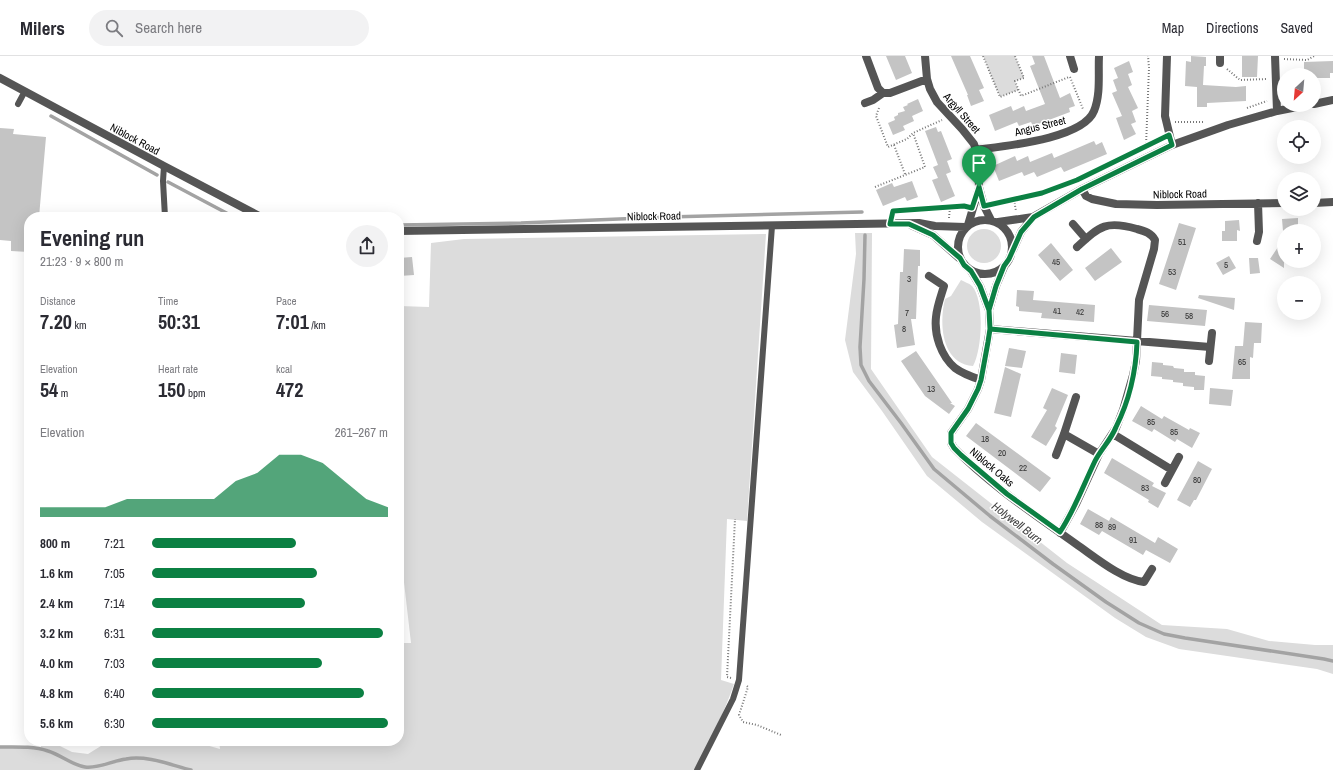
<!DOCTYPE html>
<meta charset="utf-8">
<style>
:root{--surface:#fff;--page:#f2f2f3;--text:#2b2b33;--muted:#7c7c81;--line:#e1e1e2;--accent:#0b8043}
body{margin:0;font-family:"Archivo Narrow",sans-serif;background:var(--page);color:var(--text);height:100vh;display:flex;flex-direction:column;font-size:15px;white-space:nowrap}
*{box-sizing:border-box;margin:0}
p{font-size:13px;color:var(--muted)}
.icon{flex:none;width:22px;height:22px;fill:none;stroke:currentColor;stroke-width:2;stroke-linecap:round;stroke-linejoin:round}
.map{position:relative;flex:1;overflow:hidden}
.panel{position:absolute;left:24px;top:156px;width:380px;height:534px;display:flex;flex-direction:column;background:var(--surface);border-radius:16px;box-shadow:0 4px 16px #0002}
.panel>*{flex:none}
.needle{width:26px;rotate:206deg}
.controls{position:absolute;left:1277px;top:12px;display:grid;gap:8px}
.controls a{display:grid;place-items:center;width:44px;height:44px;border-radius:50%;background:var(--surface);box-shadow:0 4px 16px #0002;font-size:20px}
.pin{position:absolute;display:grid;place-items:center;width:34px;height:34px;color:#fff;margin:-41px -17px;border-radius:50% 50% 50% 0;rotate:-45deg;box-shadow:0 0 4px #0007}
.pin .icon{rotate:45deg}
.round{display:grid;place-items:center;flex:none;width:42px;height:42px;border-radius:21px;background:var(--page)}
.overview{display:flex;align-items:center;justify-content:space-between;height:68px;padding:0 16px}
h1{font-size:22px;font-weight:800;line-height:30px}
.stats{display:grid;grid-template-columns:repeat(3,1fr);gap:6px;height:68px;padding:4px 16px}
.stats div{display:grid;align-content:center}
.stats b{font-size:20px;font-weight:800}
.stats small{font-size:11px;font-weight:400}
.stats p{font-size:11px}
.chart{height:112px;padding:8px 16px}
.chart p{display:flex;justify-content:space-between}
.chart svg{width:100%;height:72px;margin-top:4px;fill:var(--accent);opacity:.7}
ul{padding:0 16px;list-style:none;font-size:13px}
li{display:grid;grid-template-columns:64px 48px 1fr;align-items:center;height:30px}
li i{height:10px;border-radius:5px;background:var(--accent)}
header{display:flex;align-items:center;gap:24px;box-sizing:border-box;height:56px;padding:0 20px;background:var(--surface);border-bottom:1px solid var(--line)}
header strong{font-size:19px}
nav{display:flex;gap:22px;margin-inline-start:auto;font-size:14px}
.search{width:280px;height:36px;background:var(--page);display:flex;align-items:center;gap:10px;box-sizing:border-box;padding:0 14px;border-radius:22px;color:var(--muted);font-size:15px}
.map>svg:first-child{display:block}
.green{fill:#dcdcdc}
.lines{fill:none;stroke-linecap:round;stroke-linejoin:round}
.stream{stroke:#a3a3a3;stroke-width:3.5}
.building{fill:#c4c4c4}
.path{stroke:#777;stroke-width:2;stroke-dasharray:1 2;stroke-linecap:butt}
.lane{stroke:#555;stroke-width:6}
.street{stroke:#555;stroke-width:8}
.route-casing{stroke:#fff;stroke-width:8}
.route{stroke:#0b8043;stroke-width:5}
.labels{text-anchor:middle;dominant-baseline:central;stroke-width:3;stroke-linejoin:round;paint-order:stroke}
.number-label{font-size:9px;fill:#313131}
.street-label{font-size:11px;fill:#000;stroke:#fff}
.water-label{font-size:12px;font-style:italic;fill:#444;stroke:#fff}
</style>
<header>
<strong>Milers</strong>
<div class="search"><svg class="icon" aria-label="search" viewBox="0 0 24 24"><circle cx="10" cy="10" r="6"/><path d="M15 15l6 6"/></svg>Search here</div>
<nav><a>Map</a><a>Directions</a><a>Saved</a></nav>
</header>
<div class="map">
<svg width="1333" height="714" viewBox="0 0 1333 714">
<rect width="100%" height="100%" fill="#fff"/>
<path class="green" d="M983,0H1015L1024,22L1015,25L1018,34L1000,41Z
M967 190a17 17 0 1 1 34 0a17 17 0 1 1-34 0Z
M855,177H872L871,313L932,401L1067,507L1162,569L1227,573L1269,585L1315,589H1333V618L1317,613L1179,593L1146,581L1115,562L982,466L927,420L882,355L853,316L845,284L856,198Z
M766,178L747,465L727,463L721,624L734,628C724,658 709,686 694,714H0V691L33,692L40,693L43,685L54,687L72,696L88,698L109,685H192L220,693L219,685H399V587H411L399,483V250L429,251L431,187L464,183Z
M961,224C964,226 969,227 972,230C985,245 982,294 973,310C941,307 939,267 945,243L951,240Z"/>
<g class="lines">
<path class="stream" d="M51,60L157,119
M168,126L234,161
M399,169L521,167L668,161L862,156
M865,179L864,223L860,291L861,309L869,325L901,367L934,413L990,460L1053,508L1106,546L1139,567L1164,578L1185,582L1324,603L1333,605
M0,691C16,691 33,690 48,695C61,699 72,709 85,711C99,713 111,705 126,703C147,699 171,709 191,714"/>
</g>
<path class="building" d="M886,0H905L912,17L896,24Z
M951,0H970L984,32L979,34L984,45L971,50L967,39H968Z
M1032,0H1044L1060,42L1070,37L1075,50L1069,52L1070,56L1033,70L1031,66L1019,70L1017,66L995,75L989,59L1011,50L1013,55L1024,50L1026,55L1045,48L1030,10L1035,8Z
M1191,0L1206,1V10H1204L1203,29L1236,31L1246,30V45L1207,47V51H1197V31L1185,30L1186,5L1191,6Z
M1242,0H1258L1257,21H1242Z
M1129,5L1133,16L1128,18L1132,29L1128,31L1138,52L1132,55L1136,66L1131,68L1136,78L1124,84L1116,62L1122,60L1112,37L1117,35L1113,24L1118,22L1114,12Z
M1333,5V17H1330V22H1314V19H1304V6Z
M918,43L923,55L912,60L914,65L903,70L905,74L893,79L888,67L895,64L894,61L898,59V57L905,55L903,51L908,49L907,48Z
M936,71L938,76L941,75L952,103L947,105L951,116L946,118L955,140L941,146L932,124L938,122L933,111L938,109L925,75Z
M0,72L14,73L13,78L46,81L39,161H29V196L11,195V185L0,184Z
M1094,85L1096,89L1102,86L1107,98L1064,116L1061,111L1037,121L1034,116L1024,120L1022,116L999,125L993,110L1015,100L1017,105L1028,100L1030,106L1052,97L1054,102Z
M912,125L918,141L907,145L905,141L883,150L876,134L892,127L894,131Z
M1298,162V175H1283L1282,163Z
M1239,164L1240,175L1237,174V185H1222V175H1225V165Z
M1179,167L1196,172L1176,234L1159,228Z
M1284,182V212L1270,203Z
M1051,187L1073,214L1060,225L1038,199Z
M1111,192L1122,206L1095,225L1085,212Z
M904,193L920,194V210H918L916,263H911L915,289L897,292L894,269L898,268L900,216H903Z
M1229,200L1236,212L1223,219L1216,207Z
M412,201L414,219L399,220V202Z
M1249,202H1258L1260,217L1250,218Z
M1017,234L1034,235L1033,244L1095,249L1094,266L1041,262L1042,257L1019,255V251L1016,250Z
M1199,239L1235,242L1234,254L1198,242Z
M1149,249L1207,254L1205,270L1147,265Z
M1245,266L1262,267L1261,287H1254L1253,302L1250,301V323H1232L1235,290H1243Z
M1009,292L1026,295L1022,312L1005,310Z
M916,295L952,347H950L955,350L949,358L925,340L901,305Z
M1061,297L1077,299L1075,318L1059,316Z
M1152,306L1163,307V309L1173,310L1174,312L1184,313V316H1195V319L1205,320L1204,334H1194V331L1183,330V327L1173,326V324L1162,323V321L1151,320Z
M1005,311L1021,318L1011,361L994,357Z
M1052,332L1068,339L1055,370L1057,372L1046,390L1031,381L1047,354L1043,352Z
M1210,332L1233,334L1231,350L1209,348Z
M1141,350L1162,363L1164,360L1189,374L1190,372L1200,377L1192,392L1177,383L1175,386L1154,373L1152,376L1132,365Z
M976,367L1051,422L1040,436L966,380Z
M1112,402L1154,427L1152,430L1166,437L1158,452L1148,446L1149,444L1104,417Z
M1198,405L1212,413L1196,444H1194L1190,451L1177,444Z
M1088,453L1109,465L1111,461L1155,487L1158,481L1178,493L1170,507L1146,494L1143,499L1102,475L1099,479L1080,468Z"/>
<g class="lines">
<path class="path" d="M983,0L1000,41L1018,34
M1015,0L1024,22L1015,25L1021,40L1069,21
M1284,3L1307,4L1314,0
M1227,13L1240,24L1267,23
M1070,21L1083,53
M879,52L876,60L888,91L907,83L913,77L942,64
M1247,52L1267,45
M1175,66H1205
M894,89L905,118
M1146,90L1149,12L1148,0
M875,131L925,111L913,77
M1014,144L1016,155
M993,149L1042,137L1073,126
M893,159V155L963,150
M949,162L950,151
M731,622L727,621L735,463
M747,630L748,631L739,659L743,666L757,669L781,679"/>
<path class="lane" d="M18,48L25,35
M164,110L163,125L165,161
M697,714L733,643L739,624L772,170"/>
<path class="street" d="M866,0L878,32L883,37H890L927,23
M925,0L927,23L930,33L937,46L962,73L974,88L978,102L979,131L984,150L991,164
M1070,0L1074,13
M1167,0L1165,60L1172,89
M1220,0V7
M1275,0L1277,55
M0,22L164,110L261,161
M865,47L873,44L883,37
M1314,48L1333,44
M976,94C1004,90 1083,83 1094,55C1101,38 1098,17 1099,0
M1082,133L1086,140L1092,143L1116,148L1157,149L1284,147
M1314,147L1333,146
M958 191a27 27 0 1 1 54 0a27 27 0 1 1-54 0Z
M998,166L1033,161L1082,133L1172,89L1228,69L1277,55L1307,49
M1073,168L1086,183
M911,169L933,179L959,202
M968,169L979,132
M399,175L919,167L935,170L965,171
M1257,185L1259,176L1258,147
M1013,194L1021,176L1033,161
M971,215L980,230L989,254L990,273L981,324L978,333L968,353L951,377V387L954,392C990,429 1034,458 1076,488C1095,501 1121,523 1144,526L1152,513
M929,220L944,230C941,240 937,250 936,261C934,279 941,300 955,312C963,318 972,321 981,324
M989,254L996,230L1004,211
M990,273L1210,291
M1209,305L1212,277
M1064,378L1099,398
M1113,378L1172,414
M1056,399L1064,378L1076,341
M1165,427L1179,401
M1060,477L1076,448L1099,398L1116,372L1123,354L1133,319L1136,305L1139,244L1154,193L1155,184C1151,177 1145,175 1137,173C1106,164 1100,170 1077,191"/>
</g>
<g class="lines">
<g class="route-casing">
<path id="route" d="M979,131L972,152L964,150L893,155L890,168H909L933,179L960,202L964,209L971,215L980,230L989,254L990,273L1137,286C1136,315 1129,345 1116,371C1111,384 1101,393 1095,405C1083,430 1075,453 1060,476L1007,438L961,399L954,392L951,387V377L968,353L978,333L981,324L988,286L990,273L989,254L996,230L1004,210L1009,203L1021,176L1034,161L1082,133L1172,89L1169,79L1077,124L1042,137L984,150L979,131"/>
</g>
<use href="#route" class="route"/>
</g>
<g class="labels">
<g class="number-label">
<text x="1182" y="186">51</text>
<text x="1056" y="206">45</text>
<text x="1226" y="209">5</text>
<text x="1172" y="216">53</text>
<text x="909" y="223">3</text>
<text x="1057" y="255">41</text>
<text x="1080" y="256">42</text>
<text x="907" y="257">7</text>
<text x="1165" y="258">56</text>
<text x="1189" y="260">58</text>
<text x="904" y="273">8</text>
<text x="1242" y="306">65</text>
<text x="931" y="333">13</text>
<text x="1151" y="366">85</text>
<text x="1174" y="376">85</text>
<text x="985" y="383">18</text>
<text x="1002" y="397">20</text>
<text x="1023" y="412">22</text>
<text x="1197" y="424">80</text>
<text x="1145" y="432">83</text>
<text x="1099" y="469">88</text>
<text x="1112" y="471">89</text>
<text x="1133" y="484">91</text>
</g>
<g class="street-label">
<text transform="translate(962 57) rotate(49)">Argyll Street</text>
<text transform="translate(1040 70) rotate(-14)">Angus Street</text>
<text transform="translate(135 83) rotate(28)">Niblock Road</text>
<text transform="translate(1180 138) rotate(-1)">Niblock Road</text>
<text transform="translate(654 160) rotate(-1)">Niblock Road</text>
<text transform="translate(992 411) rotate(40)">Niblock Oaks</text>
</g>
<g class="water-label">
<text transform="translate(1017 467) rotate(38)">Holywell Burn</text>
</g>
</g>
</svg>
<div class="controls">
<a><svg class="needle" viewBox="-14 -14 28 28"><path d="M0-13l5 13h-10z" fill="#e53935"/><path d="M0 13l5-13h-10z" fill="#7c7c81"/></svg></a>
<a><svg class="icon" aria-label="locate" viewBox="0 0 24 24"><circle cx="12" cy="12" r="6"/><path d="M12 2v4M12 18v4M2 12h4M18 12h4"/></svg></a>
<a><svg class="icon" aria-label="layers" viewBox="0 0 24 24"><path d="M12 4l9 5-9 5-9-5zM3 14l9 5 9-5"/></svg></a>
<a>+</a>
<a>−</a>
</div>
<div class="pin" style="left:979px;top:131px;background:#1e9e55"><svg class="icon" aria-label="arrive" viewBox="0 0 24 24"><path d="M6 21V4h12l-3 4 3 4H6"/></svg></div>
<section class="panel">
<div class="overview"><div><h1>Evening run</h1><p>21:23 · 9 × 800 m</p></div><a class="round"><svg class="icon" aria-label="share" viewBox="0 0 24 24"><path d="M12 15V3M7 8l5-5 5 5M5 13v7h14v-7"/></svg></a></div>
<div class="stats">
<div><p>Distance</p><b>7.20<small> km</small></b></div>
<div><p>Time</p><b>50:31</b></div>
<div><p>Pace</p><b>7:01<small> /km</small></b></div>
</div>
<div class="stats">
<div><p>Elevation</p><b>54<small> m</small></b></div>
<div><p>Heart rate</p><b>150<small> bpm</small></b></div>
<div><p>kcal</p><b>472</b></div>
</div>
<div class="chart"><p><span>Elevation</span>261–267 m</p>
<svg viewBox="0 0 160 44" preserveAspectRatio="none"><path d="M0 44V38L10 38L20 38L30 38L40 33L50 33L60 33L70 33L80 33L90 22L100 17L110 6L120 6L130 11L140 22L150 33L160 38V44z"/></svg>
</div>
<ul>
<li><b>800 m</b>7:21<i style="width:61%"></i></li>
<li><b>1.6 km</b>7:05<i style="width:70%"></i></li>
<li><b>2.4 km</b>7:14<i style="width:65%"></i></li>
<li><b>3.2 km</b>6:31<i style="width:98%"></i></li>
<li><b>4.0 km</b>7:03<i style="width:72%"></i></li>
<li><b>4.8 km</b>6:40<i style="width:90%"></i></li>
<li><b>5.6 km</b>6:30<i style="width:100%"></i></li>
</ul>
</section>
</div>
